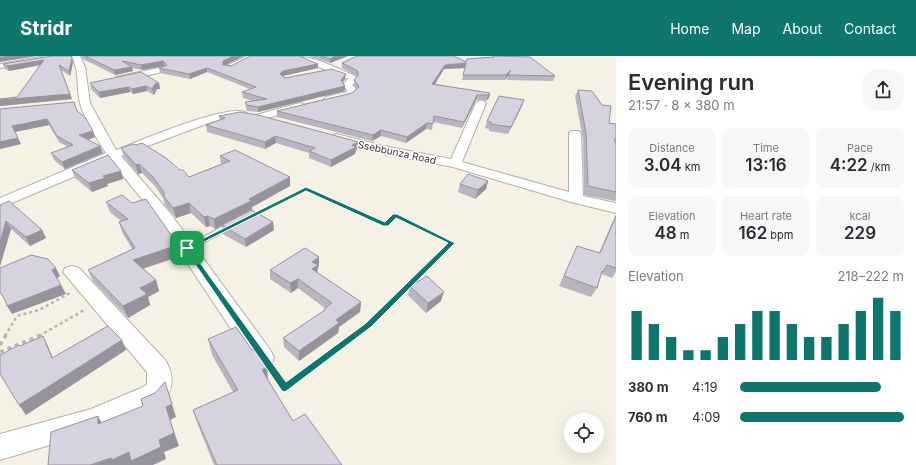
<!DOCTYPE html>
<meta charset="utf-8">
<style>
:root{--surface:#fff;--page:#f7f7f7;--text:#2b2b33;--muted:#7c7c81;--accent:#0f766e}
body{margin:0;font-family:Inter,sans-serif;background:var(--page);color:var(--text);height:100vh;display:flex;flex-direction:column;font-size:15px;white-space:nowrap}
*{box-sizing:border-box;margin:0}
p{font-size:13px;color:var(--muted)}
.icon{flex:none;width:22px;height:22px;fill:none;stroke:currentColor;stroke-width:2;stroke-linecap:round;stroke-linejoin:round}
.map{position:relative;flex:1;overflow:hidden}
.details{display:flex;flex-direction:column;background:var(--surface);width:300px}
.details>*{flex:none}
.fabs{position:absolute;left:564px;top:357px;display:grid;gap:8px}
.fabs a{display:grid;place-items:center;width:40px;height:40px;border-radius:50%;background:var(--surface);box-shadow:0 4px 16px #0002;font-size:20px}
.pin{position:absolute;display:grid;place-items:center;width:34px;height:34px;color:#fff;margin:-17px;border-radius:8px;box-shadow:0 2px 6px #0006}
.round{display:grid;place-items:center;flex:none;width:42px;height:42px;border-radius:16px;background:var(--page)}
.headline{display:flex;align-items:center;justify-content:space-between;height:68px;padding:0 12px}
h1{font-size:22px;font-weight:600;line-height:30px}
.figures{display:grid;grid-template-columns:repeat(3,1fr);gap:6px;height:68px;padding:4px 12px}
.figures div{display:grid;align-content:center;border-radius:10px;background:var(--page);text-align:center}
.figures b{font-size:17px;font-weight:600}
.figures small{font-size:11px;font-weight:400}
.figures p{font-size:11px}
.chart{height:112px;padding:8px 12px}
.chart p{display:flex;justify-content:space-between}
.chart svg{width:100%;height:72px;margin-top:4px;stroke:var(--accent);stroke-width:6}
ul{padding:0 12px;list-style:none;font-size:13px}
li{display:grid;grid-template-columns:64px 48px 1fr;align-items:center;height:30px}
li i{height:10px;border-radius:5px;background:var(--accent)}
header{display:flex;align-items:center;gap:24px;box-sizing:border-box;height:56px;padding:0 20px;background:var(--accent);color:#fff}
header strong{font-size:19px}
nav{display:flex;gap:22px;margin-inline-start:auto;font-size:14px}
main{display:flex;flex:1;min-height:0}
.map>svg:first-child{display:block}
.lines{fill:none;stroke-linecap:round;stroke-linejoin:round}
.lane-casing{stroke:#b4b1a4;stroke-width:2}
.street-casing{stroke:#b4b1a4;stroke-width:2}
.path-far2{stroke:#bbb7ad;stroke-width:2;stroke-dasharray:2.5 2.5;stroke-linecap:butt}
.path-far1{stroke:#bbb7ad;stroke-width:2.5;stroke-dasharray:3 3;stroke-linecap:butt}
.path{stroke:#bbb7ad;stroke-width:3.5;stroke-dasharray:4 4;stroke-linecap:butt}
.lane{fill:#fff;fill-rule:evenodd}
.street{fill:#fff;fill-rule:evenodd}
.wall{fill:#b9b5c0}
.shaded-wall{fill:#96939c}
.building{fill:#d7d2df;stroke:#96939c}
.route{fill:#0f766e;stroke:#fff;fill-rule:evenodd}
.labels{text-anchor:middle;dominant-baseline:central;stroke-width:3;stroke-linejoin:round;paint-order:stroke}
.far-street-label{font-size:10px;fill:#393732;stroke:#fff}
</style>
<header>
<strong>Stridr</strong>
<nav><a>Home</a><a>Map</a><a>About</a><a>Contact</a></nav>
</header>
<main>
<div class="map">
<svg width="616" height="409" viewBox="0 0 616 409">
<rect width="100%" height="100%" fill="#f5f1e4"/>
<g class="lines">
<g class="lane-casing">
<path id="lane" d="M231,166H234L238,168L190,194H184L183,192Z"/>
</g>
<g class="street-casing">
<path id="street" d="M46,0H64L60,2L0,12V8Z
M72,0H80L85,11L90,47L116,94C135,87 236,43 248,58L243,61L214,65L121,100L170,157L271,295L274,302L271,309L263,311L255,309L158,163L111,105L0,152V142L106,97C97,83 84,63 80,47C76,30 80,17 72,0Z
M247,0H257L231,13H225L224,11Z
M292,0C315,0 337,12 357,21L358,23L352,29L357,34L356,38L354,40L329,46L326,45L324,43L326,41L347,36V34L342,29L348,23Z
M163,11H166L167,13L166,15L119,26L115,23L116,21Z
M481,44L486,47L462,106L569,136V77L571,75H579L581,77L583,140L616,147V157L571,146L453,111L389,99L332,84L330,82L332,80L336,78L389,91L451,103L476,47Z
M300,47L304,48L305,50L304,52L260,64L255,61L256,59Z
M72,210L79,212L166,305C175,322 174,336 159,348L93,376L0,404V378L91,353L141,332L147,328V316L63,216L65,212Z"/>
</g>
<path class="path-far2" d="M254,158L306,133L385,169L395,159L439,180"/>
<path class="path-far1" d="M5,280L17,260L39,254L72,236
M39,280L86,253
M354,280L369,269L452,187L437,179"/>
<path class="path" d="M0,289L6,279
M0,296L41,279
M273,315L285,332L356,279"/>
<use href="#lane" class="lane"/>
<use href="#street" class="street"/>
</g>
<path class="wall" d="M81,0H244L225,9L318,12L282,20L285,22L345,23L343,26L345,30V35L258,56L247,55L246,51L245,46L253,45L243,42L242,36L250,33L207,16L190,23L160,17L159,12L164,10L142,14L132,12L133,15L115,19L83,3Z
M308,0H348L330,7Z
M493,0L555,20L553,25L507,24L508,20L505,24H462L465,12L444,13L435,28L490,37L489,42L486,45L476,44L462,72L433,66L432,74L426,73L406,87L381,80L372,85L277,61V55L352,37L356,33L354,29V24L357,20L342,12V7L466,6L492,2Z
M73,7L70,20L61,14L72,43L0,50V43L17,41L40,9L9,15L5,13L3,8Z
M90,27H159L160,33H157L154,39L147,35L133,38L130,36L100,42L91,33Z
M578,34L609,67L616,68V145L584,139L583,84L575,40Z
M524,44L522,50L508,78L489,75V73L485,72L487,65Z
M0,53L77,55L93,75L95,81L87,84L100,90L103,97L65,113L54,104L51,97L68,91L59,86L49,69L15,76L21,88L0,93Z
M219,60L359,86V92L356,94L355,98L331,111L309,102V97L276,87L265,93L207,76L206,69L220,64Z
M121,92L180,114L189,121L221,108L220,100L290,121V130L252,151V154L273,166L274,174L246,191L223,178L222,170L215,173L210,170L206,171L191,157L176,162L165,149L163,142L155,130L142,117L138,118L124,101Z
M72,114L121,115L123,123L107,128L108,130L92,136L75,122Z
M488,125L486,133L475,143L458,136L460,128Z
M106,146L181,200L143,212L156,224L159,235L148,241L150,249L128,262L93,225L88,214L132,193L122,176L119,166L121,165L110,156Z
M0,149L42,174L46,182L30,190L11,173L0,210Z
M616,158V216L612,222L602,218L600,223L597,232L591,241L559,230L577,190L599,197Z
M319,201V210L318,211L317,217L361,246L360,256L339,271L338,277L299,305L284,291L283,282L324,255V253L325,252L298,232L291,237L270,223V214Z
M410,230L441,245L426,257L408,239Z
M208,283L252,294L267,311L268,324L293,365L342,409H214L198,369L193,354L233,336L212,299Z"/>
<path class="shaded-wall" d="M9,0H37L0,6V2Z
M234,0H244L223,10V5Z
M337,0H348L330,7V3Z
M72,2L73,7L70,20L69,15Z
M44,4L46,8L9,15L7,10Z
M163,5L164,10L142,14L141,9Z
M466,7L465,12L444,13L432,33V28L445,9Z
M318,8V12L283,20L281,23L280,18L283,15Z
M132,11L133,15L115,19L114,14Z
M207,12V16L190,23L189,18Z
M511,14L508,20L505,24L506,19Z
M346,18L345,23L340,29L341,24Z
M159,27L160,33H157L154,39L152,33L155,28Z
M146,30L147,35L133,38L132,33Z
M345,30V35L258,56V51Z
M129,31L130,36L100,42L99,36Z
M490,37L489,42L486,45L488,39Z
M70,38L72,43L0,50V44Z
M477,39L476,44L462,72L464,66Z
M524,44L522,50L508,78L511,71Z
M47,63L49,69L15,76L12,70Z
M427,67L426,73L406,87L407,81Z
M381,74V80L372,85L373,79Z
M93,75L95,81L82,86L79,79Z
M275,80L276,87L265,93V86Z
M18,82L21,88L0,93V86Z
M359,86V92L356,94L355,98L331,111V104L352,89Z
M100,90L103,97L65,113L62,106Z
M139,108L142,117L138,118L136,109Z
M121,115L123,123L107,128L108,130L92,136L89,127L103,120Z
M290,121V130L252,151V154L215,173L214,163L249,143Z
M488,125L486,133L475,143L478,134Z
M189,147L191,157L176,162L173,152Z
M208,160L210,170L206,171L204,161Z
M6,165L11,173L0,210V186Z
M273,166L274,174L246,191L245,183Z
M42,174L46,182L30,190L26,181Z
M178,189L181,200L136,215L133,204Z
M319,201V210L318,211L317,218L312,222V206Z
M56,212L60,220L56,223L52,214Z
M298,223V232L291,237L290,227Z
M156,224L159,235L148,241L150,249L128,262L123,250L140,232Z
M61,229L66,238L12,258L7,250Z
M444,236L441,245L426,257L428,247Z
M361,246L360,256L339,271L338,277L299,305V295L336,264Z
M43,280L48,290L57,312L52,302Z
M122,284L126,294L26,359L19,349Z
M267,311L268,327L262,314Z
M165,326L176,361L170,364L179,390L164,396L166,403L153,409H90L129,396L159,384L166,351Z
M98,360L105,373L98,368Z"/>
<path class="building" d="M0,0H9L0,2Z
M52,0H71L72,2L69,15L59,9L70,38L0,44V43L17,41L44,4L7,10L3,8Z
M85,0H234L223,5V9L231,10L250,0H299L318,8L283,15L280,18L285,22L332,13L346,18L341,24L345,30L258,51L247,49L245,46L267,43L242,36L256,31L207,12L189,18L159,12L167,9L163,5L141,9L122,5L132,11L114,14Z
M321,0H337L330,3Z
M357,0H454L466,6L467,3L494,1L493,0L530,1L555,20L508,19L511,14L506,19H463L466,7L445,9L432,28L490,37L488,39H477L464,66L434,60L433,68L427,67L407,81L381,74L373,79L277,55L352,37L359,31L354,24L358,19V15L342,7Z
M141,16L159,27L155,28L152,33L146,30L132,33L129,31L99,36L90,27Z
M578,34L592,35L602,49L611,50L609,67L616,68V83H614L616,88V136L588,130L586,77Z
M499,40L524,44L511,71L491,68V66L487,65Z
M74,46L77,55L85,61L93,75L79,79L100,90L62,106L51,97L73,89L57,80L47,63L12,70L18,82L0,86V53Z
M240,56L258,59L359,86L352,89L356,91L331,104L309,95L315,92L275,80L265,86L206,69L225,62L219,60Z
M142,87L166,102L180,114H183L189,121L230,105L220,100L235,94L290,121L249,143L251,145L214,163L208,160L204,161L189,147L173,152L163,139L165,138L153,121L139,108L136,109L121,92L133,88L136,89Z
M108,99L121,115L103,120L105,122L89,127L72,114Z
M468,118L488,125L478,134L460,128Z
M122,139L132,147L146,143L178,189L133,204L156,224L140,232L147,238L123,250L88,214L135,192L119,166L128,163L106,146Z
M9,145L42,174L26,181L6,165L0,186V149Z
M251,154L273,166L245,183L222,169Z
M616,160V212L607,209L603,216L602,215L597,232L564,220L577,190L600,197Z
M305,192L319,201L312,206L318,209L312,213L361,246L336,264L339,267L299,295L283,282L325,254L324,253L332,247L298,223L290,227L270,214Z
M31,199L48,203L56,212L52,214L61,229L7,250L5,244L0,236V212Z
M427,220L444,236L428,247L410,230Z
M108,270L122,284L19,349L0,318V299L19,289L20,290L43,280L52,302Z
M236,271L252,294L256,295L267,311L262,314L293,365L305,358L342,409H217L193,354L238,334L208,283Z
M165,326L172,348L166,351L174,377L159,384L161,391L131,405L129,396L112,404L111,402L90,409H48L51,376L98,360V368L143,350L141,343L155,337Z"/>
<path class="route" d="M306,131L385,166L393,158H397L455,187L371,271L285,336L282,335L184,192ZM306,135L383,170H388L396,162L448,187L366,267L286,326L190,193Z"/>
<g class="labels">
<g class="far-street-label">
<text transform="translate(397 96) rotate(12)">Ssebbunza Road</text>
</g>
</g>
</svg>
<div class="fabs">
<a><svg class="icon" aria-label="locate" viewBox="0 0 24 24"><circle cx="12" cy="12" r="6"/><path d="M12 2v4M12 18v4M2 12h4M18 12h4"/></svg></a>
</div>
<div class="pin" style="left:187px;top:192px;background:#1e9e55"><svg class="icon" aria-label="arrive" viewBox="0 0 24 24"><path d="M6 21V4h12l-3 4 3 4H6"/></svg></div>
</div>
<section class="details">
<div class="headline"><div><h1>Evening run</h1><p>21:57 · 8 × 380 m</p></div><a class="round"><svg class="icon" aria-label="share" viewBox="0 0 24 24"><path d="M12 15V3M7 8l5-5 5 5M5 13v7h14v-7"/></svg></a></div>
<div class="figures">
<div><p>Distance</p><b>3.04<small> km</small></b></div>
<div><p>Time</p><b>13:16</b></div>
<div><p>Pace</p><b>4:22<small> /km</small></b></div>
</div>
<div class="figures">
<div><p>Elevation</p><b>48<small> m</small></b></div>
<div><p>Heart rate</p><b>162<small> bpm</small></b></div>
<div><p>kcal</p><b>229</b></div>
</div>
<div class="chart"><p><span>Elevation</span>218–222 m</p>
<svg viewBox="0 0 160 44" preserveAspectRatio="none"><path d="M5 44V14M15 44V22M25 44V30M35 44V38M45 44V38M55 44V30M65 44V22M75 44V14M85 44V14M95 44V22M105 44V30M115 44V30M125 44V22M135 44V14M145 44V6M155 44V14"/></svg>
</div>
<ul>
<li><b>380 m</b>4:19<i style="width:86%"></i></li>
<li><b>760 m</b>4:09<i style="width:100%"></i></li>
</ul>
</section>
</main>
